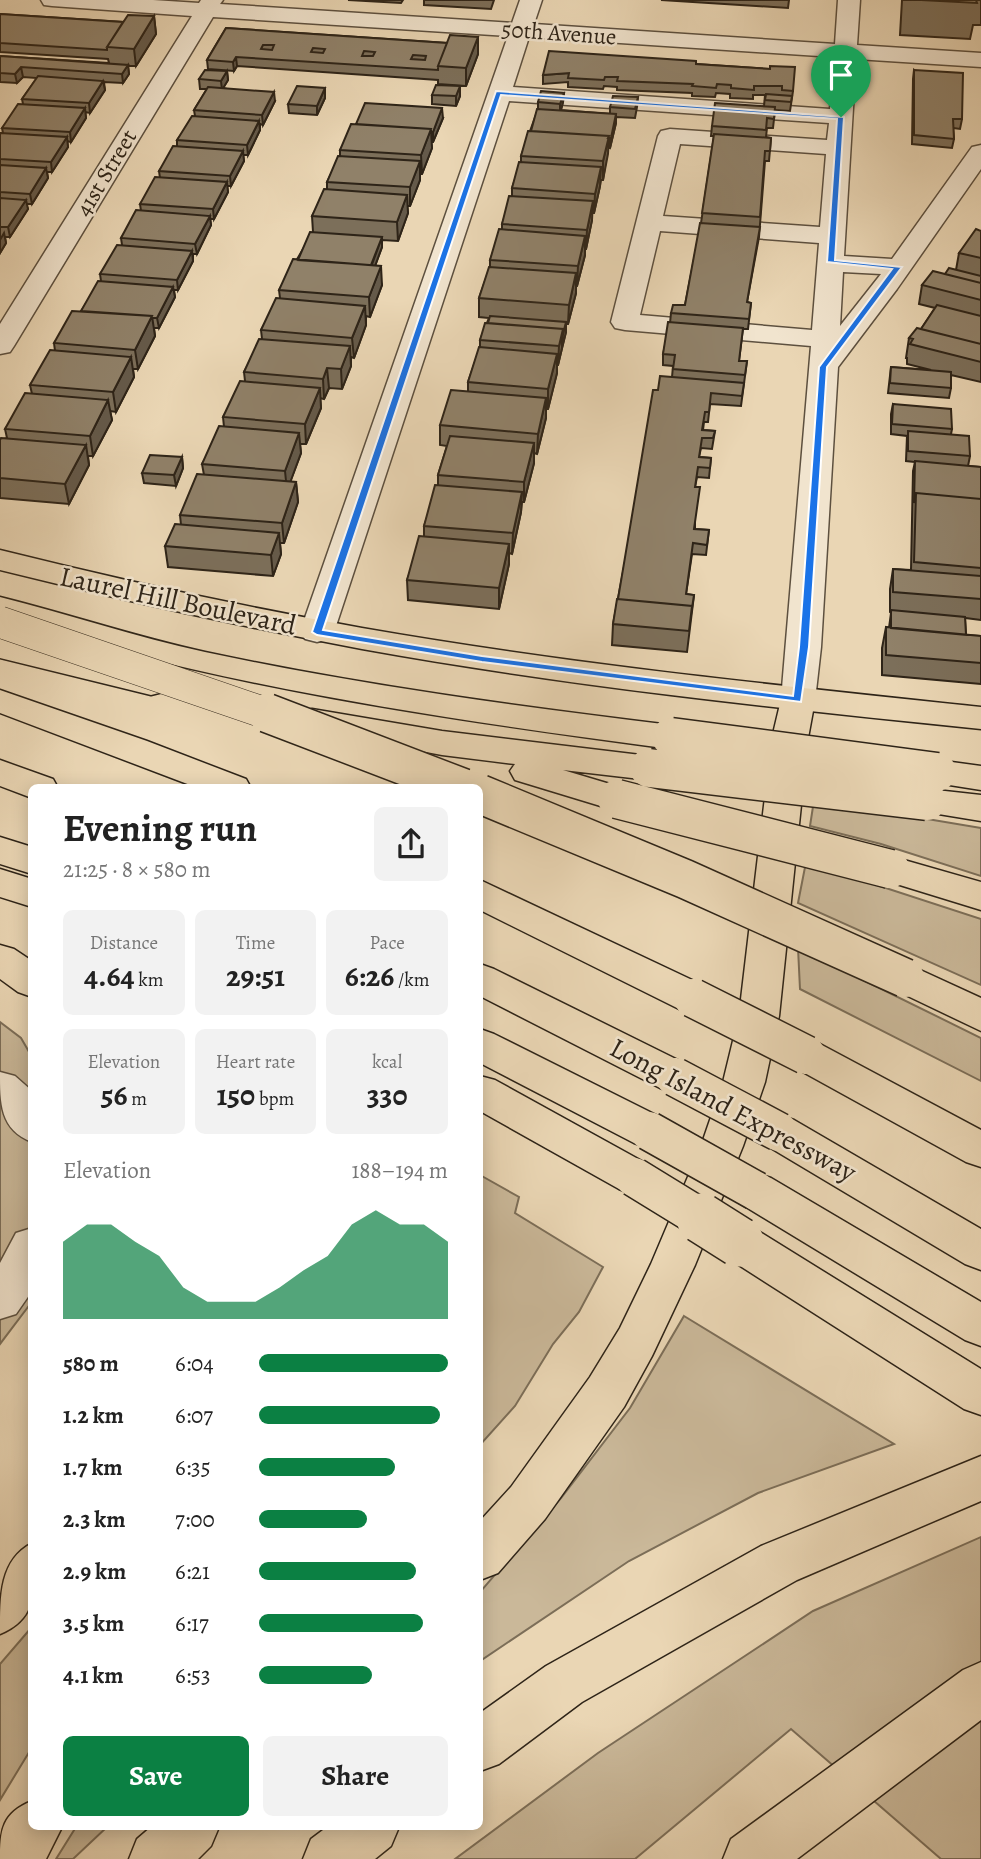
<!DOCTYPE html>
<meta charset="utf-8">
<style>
:root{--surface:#fff;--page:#f2f2f2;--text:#222;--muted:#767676;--accent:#0b8043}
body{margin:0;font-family:Alegreya,serif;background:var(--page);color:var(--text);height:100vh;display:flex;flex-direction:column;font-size:26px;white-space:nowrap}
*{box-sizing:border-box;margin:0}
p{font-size:23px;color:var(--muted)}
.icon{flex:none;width:38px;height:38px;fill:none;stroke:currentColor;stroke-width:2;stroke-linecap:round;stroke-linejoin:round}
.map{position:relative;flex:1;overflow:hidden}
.details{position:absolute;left:28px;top:784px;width:455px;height:1046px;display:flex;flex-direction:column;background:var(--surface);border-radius:10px;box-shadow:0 4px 18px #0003}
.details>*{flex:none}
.pin{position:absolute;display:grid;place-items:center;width:60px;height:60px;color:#fff;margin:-72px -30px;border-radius:50% 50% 50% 0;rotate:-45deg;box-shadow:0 0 7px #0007}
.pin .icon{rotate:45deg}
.round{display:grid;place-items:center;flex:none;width:74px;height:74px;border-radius:10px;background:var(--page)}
.summary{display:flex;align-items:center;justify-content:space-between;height:119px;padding:0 35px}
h1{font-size:38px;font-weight:700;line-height:52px}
.stats{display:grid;grid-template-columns:repeat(3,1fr);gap:10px;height:119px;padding:7px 35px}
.stats div{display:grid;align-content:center;border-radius:10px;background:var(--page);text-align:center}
.stats b{font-size:30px;font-weight:700}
.stats small{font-size:19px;font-weight:400}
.stats p{font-size:19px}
.chart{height:196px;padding:14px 35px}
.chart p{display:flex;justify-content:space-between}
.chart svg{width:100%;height:126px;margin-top:7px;fill:var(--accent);opacity:.7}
.cta{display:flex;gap:14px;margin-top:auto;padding:14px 35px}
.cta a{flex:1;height:80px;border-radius:10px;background:var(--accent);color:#fff;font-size:28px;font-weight:700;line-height:80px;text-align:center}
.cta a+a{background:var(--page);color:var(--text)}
ul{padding:0 35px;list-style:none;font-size:23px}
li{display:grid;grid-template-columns:112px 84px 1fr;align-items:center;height:52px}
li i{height:18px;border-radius:9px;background:var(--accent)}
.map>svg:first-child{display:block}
.green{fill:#cab899;stroke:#7c6e58;stroke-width:2}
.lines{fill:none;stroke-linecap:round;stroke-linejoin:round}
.minor-casing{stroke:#5d503f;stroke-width:3}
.major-casing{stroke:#2e2418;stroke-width:3}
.highway-casing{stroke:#2e2418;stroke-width:3}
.minor{fill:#f1e4ce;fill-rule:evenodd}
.major{fill:#ead6b4;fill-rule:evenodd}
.highway{fill:#ead6b4;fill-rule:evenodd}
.highway-bridge-far2-casing{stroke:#2e2418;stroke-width:32;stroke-linecap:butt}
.highway-bridge-far1-casing{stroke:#2e2418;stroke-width:41;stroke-linecap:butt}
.highway-bridge-casing{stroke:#2e2418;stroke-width:52;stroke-linecap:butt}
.highway-bridge-far2{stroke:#ead6b4;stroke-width:31}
.highway-bridge-far1{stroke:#ead6b4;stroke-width:38}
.highway-bridge{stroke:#ead6b4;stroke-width:49}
.wall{fill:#7c6f5a;stroke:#2e2418;stroke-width:2}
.shaded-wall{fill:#655a4a;stroke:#2e2418;stroke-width:2}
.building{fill:#908169;stroke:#2e2418;stroke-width:2;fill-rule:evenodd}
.route{fill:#1a73e8;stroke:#fff;stroke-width:2;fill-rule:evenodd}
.labels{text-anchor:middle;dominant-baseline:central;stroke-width:5;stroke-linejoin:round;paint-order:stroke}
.far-street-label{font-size:23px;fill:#2e2418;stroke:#f1e4ce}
.street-label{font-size:28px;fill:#2e2418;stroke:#f1e4ce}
</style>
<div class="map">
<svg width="981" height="1859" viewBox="0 0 981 1859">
<rect width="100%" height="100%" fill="#ead6b4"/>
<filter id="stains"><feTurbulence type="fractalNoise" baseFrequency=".00286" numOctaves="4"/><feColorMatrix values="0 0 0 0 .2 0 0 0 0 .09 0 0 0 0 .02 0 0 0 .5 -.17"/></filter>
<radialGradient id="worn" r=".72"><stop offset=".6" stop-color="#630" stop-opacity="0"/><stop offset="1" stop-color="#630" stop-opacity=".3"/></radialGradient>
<path class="green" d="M814,800L981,828V876L881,844L810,826Z
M806,862L981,919V985L798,903Z
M798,948L981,1038V1081L800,989Z
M0,1022L21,1038L32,1057L31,1303L0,1344Z
M480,1175L519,1197L515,1213L603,1267L579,1312L553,1344L515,1406L480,1445Z
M684,1316L894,1444L758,1493L629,1561L480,1661V1592L561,1498L630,1408Z
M981,1537V1859H941L791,1729L635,1859H455L598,1753L813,1611Z
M31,1628V1749L0,1800V1664Z
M76,1827H107L73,1859H56Z"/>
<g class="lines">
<g class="minor-casing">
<path id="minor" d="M41,0H153L199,3L201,0H223L220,4L512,23L520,0H542L534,24L835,44L838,0H860L857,45L981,53V67L856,59L844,256L892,259L972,147L981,145V169L897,289L838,367L821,647L815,700L810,708L798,711L786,708L781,700L811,346L625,330L615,328L611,322L658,136L661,131L670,129L827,140L829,123L509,101L334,632L329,639L317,642L305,639L300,632L508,36L213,17L14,346L10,352L0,354V324L192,16L52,6L44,5ZM529,37L834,57L830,109L513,87ZM680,144L826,154L820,227L663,216ZM660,231L819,243L812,330L640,315ZM843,272L881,274L840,326Z
M0,1072L15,1076L32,1091V1142C0,1130 0,1103 0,1072Z
M32,1228V1291L16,1314L0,1319V1263L16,1233Z"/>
</g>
<g class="major-casing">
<path id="major" d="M0,550C120,580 240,606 362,628C567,664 774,685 981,707V729C774,708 567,686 362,649C240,626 120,600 0,570Z"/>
</g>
<g class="highway-casing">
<path id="highway" d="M0,597C69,614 135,637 205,652C359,685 515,706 671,725L683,729L688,737L683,745L671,749C444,719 219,686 0,618Z
M0,636L163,676L168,684L163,692L151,695L0,658Z
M798,689L810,692L815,700L808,738L779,1016L765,1082L743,1146L695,1265L652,1356L624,1407L545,1519L498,1573L480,1580V1521L511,1487L590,1377L620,1328L651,1264L701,1146L723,1082L739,1016L772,738L781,700L786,692Z
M0,690L147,741L246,779L251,788H198L0,713Z
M312,709L442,731L649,756L662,760L667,768L662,776L649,780L563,770L630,790L635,799L630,808L617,811L515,780L510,771L515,764L442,755L300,728L295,720L300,712Z
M0,760L53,779L58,788H32V798L0,786Z
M937,760L981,766V790L924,781L919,772L924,763Z
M927,789L981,795V821L914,810L909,801L914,792Z
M0,837L32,847V874L0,864Z
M890,856L981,882V910L877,878L871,869L877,860Z
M0,869L32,879V907L0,897Z
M480,880L707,987L713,998L707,1009L693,1013L679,1009L480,910Z
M0,945L14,949L32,961V997L18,992L0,979Z
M905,963L981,998V1031L891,988L885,978L891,968Z
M480,964L494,969L690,1066L696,1077L690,1088L675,1093L660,1088L480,996Z
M480,1029L494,1034L664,1119L670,1131L664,1143L649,1148L634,1143L480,1063Z
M806,1039L820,1044L981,1130V1167L966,1162L792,1066L786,1055L792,1044Z
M480,1076L495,1080L649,1165L656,1177L649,1189L634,1195L619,1189L480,1111Z
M779,1115L794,1120L981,1229V1270L965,1264L764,1144L758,1132L764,1120Z
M756,1173L771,1178L981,1302V1346L965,1340L741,1204L734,1191L741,1178Z
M739,1223L755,1229L981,1369V1415L964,1409L723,1255L717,1242L723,1229Z
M981,1456V1501L797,1580L582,1702L499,1764L480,1771V1713L546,1666L761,1546Z
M32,1543C32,1583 43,1616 0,1634C0,1594 0,1560 32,1543Z
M981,1662V1720L797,1859H723L731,1839L963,1670Z
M32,1801V1827H62L46,1859H0C0,1830 2,1813 32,1801Z
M151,1827H219L211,1846L198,1859H129L137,1839Z
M327,1827H399L391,1846L375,1859H303L311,1839Z"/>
</g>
<use href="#minor" class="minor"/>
<use href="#major" class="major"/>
<use href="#highway" class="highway"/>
<g class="highway-bridge-far2-casing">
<path id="highway-bridge-far2" d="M0,622L271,715"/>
</g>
<g class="highway-bridge-far1-casing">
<path id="highway-bridge-far1" d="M267,713L463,788
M671,737L937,772
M649,768L927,801
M480,794L685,879L905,978
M617,799L890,869
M693,998L806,1055
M675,1077L779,1132
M649,1131L756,1191
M634,1177L704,1220"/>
</g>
<g class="highway-bridge-casing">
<path id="highway-bridge" d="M701,1218L739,1242"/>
</g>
<use href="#highway-bridge-far2" class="highway-bridge-far2"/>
<use href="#highway-bridge-far1" class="highway-bridge-far1"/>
<use href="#highway-bridge" class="highway-bridge"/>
</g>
<path class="wall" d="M348,0H403L401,3Z
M424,0H494L491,9L424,5Z
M661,0H789L788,8Z
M902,0H981V25H973L970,39L900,35Z
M0,14L123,22L154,16L156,34L136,66H128L129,74L123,83L104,82L105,90L90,113L85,112L86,118L71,142L67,141L68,147L52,172H47L48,178L32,204H26L28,209L10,237H5L6,243L0,253V133H3L2,128L23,104L22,99L37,78L23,77L17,83L0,82V56L109,63L108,59L0,52Z
M226,28L447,43L478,37V54L466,86L438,84V80L237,66L234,71L208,69L207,60Z
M696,64L770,69L793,91L790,111L775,110L773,128H767L766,137L771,138L769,161H765L759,237L747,302L751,303L748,329H743L739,361H747L741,406L710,404L708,422H704L703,430L715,431L712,449L701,448L699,457L711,458L709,478L697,477L695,487V529L709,530L706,555L692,554L686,594L694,595L687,652L612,645L613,624L658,390L672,377L673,366L663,365V354L670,323L671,313L685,305L701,223L714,136H711L712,126L764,106L765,95H753V99L730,98V94L716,93L715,97L692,96V93L617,90V87L604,86L603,89L568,87V82L543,84V75Z
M914,70L962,119L960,129L953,128L954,139L952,148L912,144L913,79Z
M227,71L228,80L223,88L275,101L263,125L260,124V130L248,155H243L244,161L231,186H227L228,192L214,219H210L211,225L197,254H193V261L178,290H174L175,297L159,328H154L155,336L138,369H133L134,377L116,412L110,411L112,420L93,456H88L89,465L69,504L0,498V440L7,438L5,429L32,394L30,385L55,351L54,343L81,311L101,281L100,274L122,245L121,238L141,211L140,204L160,178L159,171L177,146V140L195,116L194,110L207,89H200L199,79Z
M460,86V96L456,106L432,104V95Z
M325,88V98L317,115L289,113L288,104Z
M564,93L563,102L561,110L610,114V107L638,97L637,107L635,118L616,117V123L610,148L608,147L603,180H601L600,186L594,213H592V220L586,249H585V255L577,286H576V293L568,324H566V332L558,365H557V373L548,409H546V418L537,454L534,453V463L524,502H522L521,512L512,554L509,553V564L499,609L408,600L407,580L424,536V526L438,486V475L447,446L440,445V425L468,391V382L480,347V340L489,318L479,317V298L490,267V260L502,230V224L512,196V188L521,162V156L538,109V102Z
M443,118L433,142H431L432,148L422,174H420V180L410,206H407L408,213L398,241L382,240V247L375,266L382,285L370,317L366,316V325L354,358L351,357V366L342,389L329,388L324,399L320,398L321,408L306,444H300L301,453L290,482H296L298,502L284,543H280L281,554L273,576L168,567L165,546L181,525L180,515L204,475L202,464L224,427L223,417L245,381L244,372L262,339L261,330L280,298L279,290L313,232L312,216L327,189V182L340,156V150L356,124Z
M981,231V382L951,375V388L949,398L888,393L891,367L931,370L907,364V358H906L909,338L921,329L935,308L919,304L922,285L956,270L959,253Z
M893,404L952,429L951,434L970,456L968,466L981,467V620L965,618L966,635L981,636V684L882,675V648L886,627L889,628L891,613L890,612V589L893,569L911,570L913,471L915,462L906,461L907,436L891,434V414Z
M182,457L183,468L176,486L144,483L142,473Z"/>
<path class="shaded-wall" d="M154,16L156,34L136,66L134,49Z
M478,37V54L466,86V68Z
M236,57L237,66L234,71L233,62Z
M128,65L129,74L123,83L122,74Z
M21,67L23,77L17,83L15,74Z
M227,71L228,80L222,90L221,81Z
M103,81L105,90L90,113L89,103Z
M460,86V96L456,106V96Z
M325,88V98L317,115V106Z
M274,92L275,101L263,125L262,115Z
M564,93L563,102L560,113V104Z
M85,108L86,118L71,142L70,132Z
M442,108L443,118L433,142V132Z
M616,114V123L610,148L611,138Z
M259,121L260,130L248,155L247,145Z
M431,129L432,148L422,174L421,155Z
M609,136L608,154L603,180V161Z
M67,137L68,147L52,172L51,162Z
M243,151L244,161L231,186L230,176Z
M420,161V180L410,206V187Z
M601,167L600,186L594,213L595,194Z
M46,168L48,178L32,204L30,194Z
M227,182L228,192L214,219L213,209Z
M407,195L408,213L398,241L397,222Z
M26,200L28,209L10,237L8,227Z
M593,201L592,220L586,249L587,230Z
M210,216L211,225L197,254L195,244Z
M4,233L6,243L0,253V240Z
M585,236V255L577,286L578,266Z
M382,237V247L371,277V267Z
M192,251L193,261L178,290L177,280Z
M381,266L382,285L370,317L369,297Z
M576,273V293L568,324L569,305Z
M173,287L175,297L159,328L157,318Z
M365,306L366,325L354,358L352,338Z
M152,316L155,336L138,369L135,350Z
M566,322V332L562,348V338Z
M563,329L562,348L558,365L559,346Z
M350,346L351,366L342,389L341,369Z
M557,354V373L548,409V389Z
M131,357L134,377L116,412L113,392Z
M327,368L329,388L324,399L323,379Z
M320,388L321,408L306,444L305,424Z
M546,398V418L537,454L538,434Z
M108,400L112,420L93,456L90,436Z
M299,433L301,453L287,491L285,471Z
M534,443V463L524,502V482Z
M86,445L89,465L69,504L65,484Z
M182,457L183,468L176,486L174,475Z
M296,482L298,502L284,543L282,523Z
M522,492L521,512L512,554L513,533Z
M279,533L281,554L273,576L271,555Z
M509,544V564L499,609V588Z"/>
<path class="building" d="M921,0H976L977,3Z
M0,14L123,22L107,47V50L0,43Z
M128,15L154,16L134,49L107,47Z
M226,28L447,43L438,66V70L236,57L233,62L207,60ZM263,45H274L272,50L261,49ZM313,48L325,49L323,53L311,52ZM364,51L375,52L373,56H362ZM413,55L426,56L425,60L411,59Z
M450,35L478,37L466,68L438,66Z
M549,51L696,61V64L770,69V66L795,67L793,91L782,90V86H754V90L731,88V85L717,84L716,88L692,86L693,84L617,81L618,77H605L604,80L568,78L569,73L543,75Z
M0,56L128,65L122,74L21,67L15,74L0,73Z
M205,70L227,71L221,81L199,79Z
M914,70L963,73L962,119H953L954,139L914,135Z
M38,76L103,81L89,103L22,99Z
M436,85L460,86L456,96L432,95Z
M297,86L325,88L317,106L288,104Z
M208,87L274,92L262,115L194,110Z
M541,91L564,93L560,104L538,102Z
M766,94L792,96L791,102L765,100Z
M613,96L638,97L635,109L610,107Z
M365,103L442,108L433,132H431V129L356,124Z
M715,103L775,107L774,119L767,118L766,130L712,126Z
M18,104L85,108L70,132L2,128Z
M537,109L616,114L611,138H608L609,136L531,131Z
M192,116L259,121L247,145L177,140Z
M351,124L431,129L421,155L340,150Z
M528,131L609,136L603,161L521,156Z
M0,133L67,137L51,162L0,159Z
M714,134L771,138L770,151H765L760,217L702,213Z
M173,146L243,151L230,176L159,171Z
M338,156L420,161L410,187L327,182Z
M519,162L601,167L595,194L512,188Z
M0,165L46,168L30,194L0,192Z
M155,177L227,182L213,209L140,204Z
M324,189L407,195L397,222L312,216Z
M509,196L593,201L587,230L502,224Z
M0,198L26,200L8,227H0Z
M136,210L210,216L195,244L121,238Z
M700,223L760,227L747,302L751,303L749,319L671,313L673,305H685Z
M499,229L585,236L578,266L490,260Z
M976,229L981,231V258L959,253Z
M310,232L382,237L371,265L298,260Z
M117,245L192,251L177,280L100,274Z
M293,259L381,266L369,297L279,290Z
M489,267L576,273L569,305L479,298Z
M949,268L981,276V283L945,274Z
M933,271L981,283V300L922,285Z
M98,281L173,287L157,318H151L152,316L81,311Z
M276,298L365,306L352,338L261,330Z
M937,305L981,316V344L921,329Z
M72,311L152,316L135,350L54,343Z
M490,316L566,322L562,338L563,329L488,323Z
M668,322L743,328L739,361H747L745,375L673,369L675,355L663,354Z
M485,323L563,329L559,346L480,340Z
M917,328L981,344V362L910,344L913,339L909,338Z
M259,339L350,346L341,369L327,368L323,379L244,372Z
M479,347L557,354L548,389L468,382Z
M50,350L131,357L113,392L30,385Z
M891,367L951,372V388L890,383Z
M660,376L744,383L742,396L711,393L709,412H705L702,430L715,431L713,438H702L699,457L711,458L710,468L698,467L695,487H700L694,529L709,530L707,545L693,543L686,594L694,595L691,615L692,606L618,599L653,390H658Z
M240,381L320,388L305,424L223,417Z
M451,390L546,398L538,434L440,425Z
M25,393L108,400L90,436L5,429Z
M893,404L951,409L952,429L892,424Z
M219,426L299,433L285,471L202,464Z
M908,431L969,436L970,456L908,451Z
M450,436L534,443L524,482L438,475Z
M1,438L86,445L65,484L0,478V440Z
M150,455L182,457L174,475L142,473Z
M915,461L981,467V499L916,493L914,503Z
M197,474L296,482L282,523L180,515Z
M435,485L522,492L513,533L424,526Z
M916,493L981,499V568L914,562Z
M175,524L279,533L271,555L165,546Z
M419,536L509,544L499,588L407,580Z
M893,569L981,576V599L893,592Z
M617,599L692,606L689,631L613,624Z
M891,610L965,617L966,635L891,628Z
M886,627L981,636V663L886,655Z"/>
<path class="route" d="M496,91L844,117L835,260L902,267L827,367L809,647L801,702L482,662L317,635L312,632ZM501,95L837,119L827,262L892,269L819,367L799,647L793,696L482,656L323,630Z"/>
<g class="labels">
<g class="far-street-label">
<text transform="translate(559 33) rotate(4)">50th Avenue</text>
<text transform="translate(106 173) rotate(-59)">41st Street</text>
</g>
<g class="street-label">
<text transform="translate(178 601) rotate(12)">Laurel Hill Boulevard</text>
<text transform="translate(733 1110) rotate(28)">Long Island Expressway</text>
</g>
</g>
<rect width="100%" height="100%" filter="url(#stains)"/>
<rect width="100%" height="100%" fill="url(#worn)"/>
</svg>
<div class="pin" style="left:841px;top:117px;background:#1e9e55"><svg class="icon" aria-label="arrive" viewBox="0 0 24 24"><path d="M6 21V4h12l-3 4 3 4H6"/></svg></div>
<section class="details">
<div class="summary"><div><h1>Evening run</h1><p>21:25 · 8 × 580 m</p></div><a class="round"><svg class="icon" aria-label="share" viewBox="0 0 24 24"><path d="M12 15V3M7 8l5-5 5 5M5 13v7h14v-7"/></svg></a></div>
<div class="stats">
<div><p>Distance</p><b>4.64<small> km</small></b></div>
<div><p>Time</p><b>29:51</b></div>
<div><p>Pace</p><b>6:26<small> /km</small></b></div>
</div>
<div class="stats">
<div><p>Elevation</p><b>56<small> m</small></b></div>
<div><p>Heart rate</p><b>150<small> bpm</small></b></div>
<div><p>kcal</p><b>330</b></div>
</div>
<div class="chart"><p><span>Elevation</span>188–194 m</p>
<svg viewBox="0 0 160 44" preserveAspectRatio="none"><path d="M0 44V17L10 11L20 11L30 17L40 22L50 33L60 38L70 38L80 38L90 33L100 27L110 22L120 11L130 6L140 11L150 11L160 17V44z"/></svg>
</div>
<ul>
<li><b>580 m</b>6:04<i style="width:100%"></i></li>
<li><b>1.2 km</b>6:07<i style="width:96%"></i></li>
<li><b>1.7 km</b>6:35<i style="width:72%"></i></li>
<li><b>2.3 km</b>7:00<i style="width:57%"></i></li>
<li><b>2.9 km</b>6:21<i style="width:83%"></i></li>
<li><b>3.5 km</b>6:17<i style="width:87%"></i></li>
<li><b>4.1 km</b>6:53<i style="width:60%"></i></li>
</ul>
<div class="cta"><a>Save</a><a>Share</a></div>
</section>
</div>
